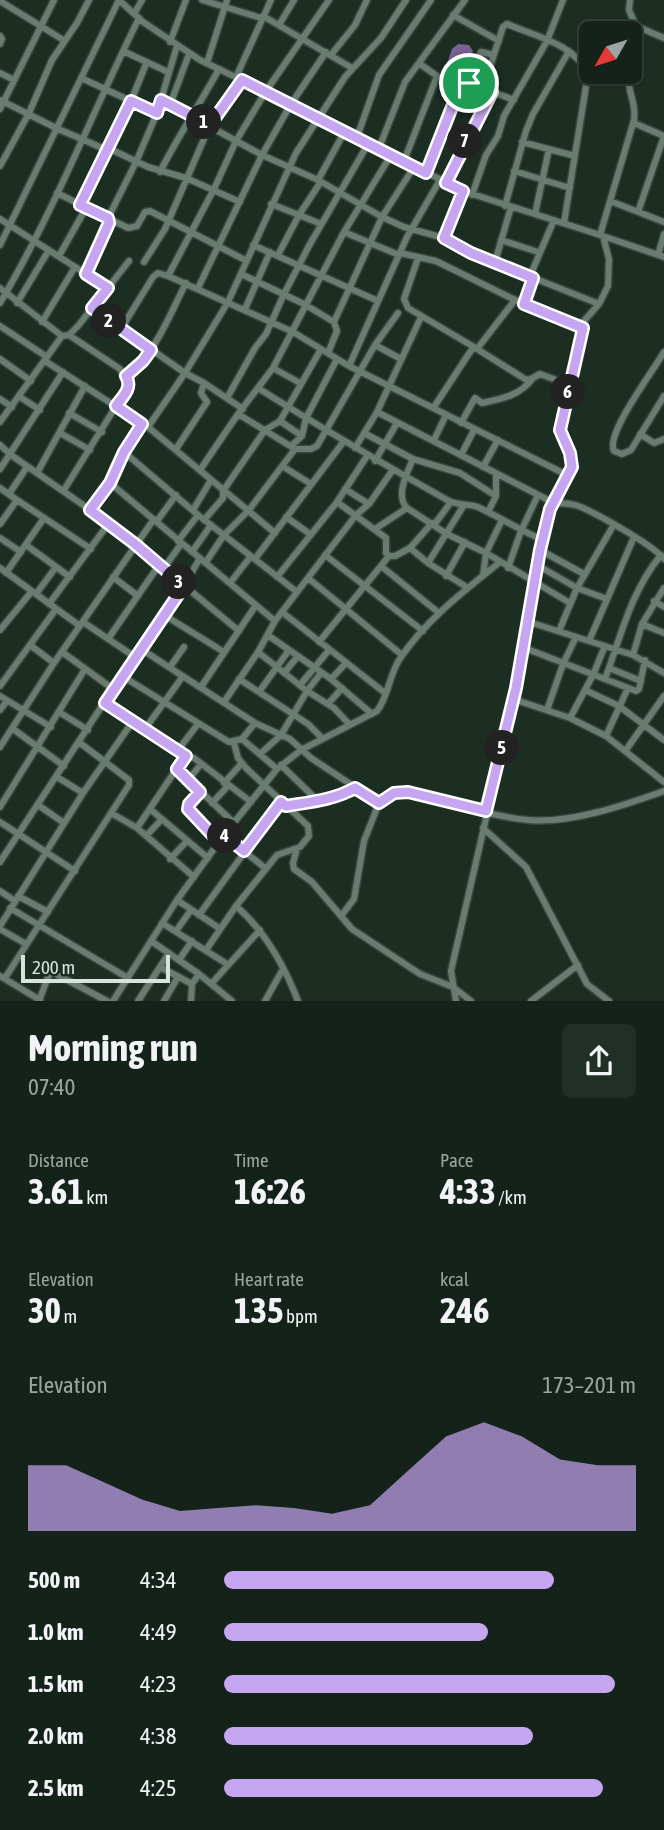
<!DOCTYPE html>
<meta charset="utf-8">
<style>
:root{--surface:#15221a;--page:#222f27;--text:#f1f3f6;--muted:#9da4a2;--line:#343f39;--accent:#c6a6f0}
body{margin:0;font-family:"Asap Condensed",sans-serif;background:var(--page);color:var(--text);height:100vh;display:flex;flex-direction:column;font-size:26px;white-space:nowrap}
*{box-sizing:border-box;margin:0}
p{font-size:23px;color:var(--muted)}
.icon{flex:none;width:38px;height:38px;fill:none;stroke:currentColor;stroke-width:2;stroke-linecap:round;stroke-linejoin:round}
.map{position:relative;height:1001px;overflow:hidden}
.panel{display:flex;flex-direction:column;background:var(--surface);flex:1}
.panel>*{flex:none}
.needle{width:46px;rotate:231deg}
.buttons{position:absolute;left:579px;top:21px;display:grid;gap:14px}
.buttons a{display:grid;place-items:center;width:63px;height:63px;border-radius:10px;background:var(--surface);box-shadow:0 2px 5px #0004,0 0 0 2px var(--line);font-size:35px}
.scale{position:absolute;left:21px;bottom:18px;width:149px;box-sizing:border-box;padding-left:7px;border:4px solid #d8e3dc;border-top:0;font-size:19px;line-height:24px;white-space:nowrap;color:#d8e3dc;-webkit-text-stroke:5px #1c2d22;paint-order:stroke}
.pin{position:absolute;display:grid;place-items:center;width:60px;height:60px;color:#fff;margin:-30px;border:4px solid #fff;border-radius:50%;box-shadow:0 2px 7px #0007}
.km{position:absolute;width:35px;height:35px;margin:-18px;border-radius:50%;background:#222;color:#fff;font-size:19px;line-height:35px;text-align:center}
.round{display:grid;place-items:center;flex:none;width:74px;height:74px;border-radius:10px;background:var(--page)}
.headline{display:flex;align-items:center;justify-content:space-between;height:119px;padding:0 28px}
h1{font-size:38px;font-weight:700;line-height:52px}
.metrics{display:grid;grid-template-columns:repeat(3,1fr);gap:10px;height:119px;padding:7px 28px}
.metrics div{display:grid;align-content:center}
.metrics b{font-size:35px;font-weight:700}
.metrics small{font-size:19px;font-weight:400}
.metrics p{font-size:19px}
.chart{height:196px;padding:14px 28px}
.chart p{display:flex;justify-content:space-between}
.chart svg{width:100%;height:126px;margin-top:7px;fill:var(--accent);opacity:.7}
ul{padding:0 28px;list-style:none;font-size:23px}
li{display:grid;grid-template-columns:112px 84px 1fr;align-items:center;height:52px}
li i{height:18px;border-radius:9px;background:var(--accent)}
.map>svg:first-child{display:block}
.water{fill:#7a6298}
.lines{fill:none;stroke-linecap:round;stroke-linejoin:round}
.minor-casing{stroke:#38463e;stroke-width:9}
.minor{stroke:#687c6f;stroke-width:6}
.route-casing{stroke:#fff;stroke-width:14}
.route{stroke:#c6a6f0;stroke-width:9}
</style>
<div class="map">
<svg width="664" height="1001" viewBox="0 0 664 1001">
<rect width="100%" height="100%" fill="#1c2d22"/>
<path class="water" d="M458,44L469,45L473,51L464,73L453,78L446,66L452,49Z"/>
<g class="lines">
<g class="minor-casing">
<path id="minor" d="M119,0L143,22L200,60L312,114L463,191L600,235L664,257
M202,0L261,18
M630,0L629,10L636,26L630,66
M0,1L65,41
M134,14L142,0
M453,15L499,41
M263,16L352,68
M279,25L294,0
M636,26L664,38
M0,36L2,39L0,44
M170,42L186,0
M123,51L168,72
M331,55L355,25L367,0
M207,63L227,0
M0,73L14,80
M236,77L271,0
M81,78L157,113
M469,83L514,100
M483,88L503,27L507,24C535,36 575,44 588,74L564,223
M0,100L56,128L107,150
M161,100L262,155L318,180L382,217L404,227L444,238L471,253L599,304
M170,105L189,54
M0,109L54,0
M634,123L664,136L638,212
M357,137L379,75L431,0
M522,142L575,156
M108,148L148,167L186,178L240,202
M379,148L405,82L465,0
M404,161L437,76L420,64
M0,166L29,113L52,60L77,23L89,0
M514,171L570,188
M160,172C178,136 200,104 219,69
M426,173L452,107L466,89L481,52L494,55
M446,183L492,92
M57,193L128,228L137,226L145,212L150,211L247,261
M472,195L486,155L498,136L504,116L547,41L563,0
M610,201L664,222
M271,204L299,215L278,255
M80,205L131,101L146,64
M505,206L526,131L533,114L569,51
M535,214L549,149
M0,219L108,288
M321,224L299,215L320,183L318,180L345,131
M344,232L399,255
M600,235L634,120C637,101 626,92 629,72
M444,238L463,191
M501,240L538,252
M0,245L119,0
M253,245L378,301
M400,253L436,261L511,298L583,328
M658,255L664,234
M59,256L86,208
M418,258L404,299L408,308L474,347
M144,262L165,229L210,125L242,80
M495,262L511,207
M86,274L109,227L108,218L136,162L157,113L177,46
M241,274L304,304L334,322
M168,276L214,189L236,141L266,91L329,0
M530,276L554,220
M0,288L62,336
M198,288L262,155L291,104L326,52
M0,303C54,212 92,113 139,18
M17,303L49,250
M524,304L533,278
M92,308L185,373L204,383L243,409
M245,309L270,252
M42,322L75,267
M0,326L47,357
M121,329L153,277L158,273L168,276L293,332L349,366L567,475
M375,345L401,359
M477,349L525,379L529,380L540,374L570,385
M664,352C654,370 605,434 614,451L622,454L631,450L664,396
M328,353L337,331L334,322L382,217L414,167
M0,359L31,381
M45,361L148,427L275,533
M349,366L407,237L440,180
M273,368L300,383
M126,376C156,353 169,316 186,283
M258,388C321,428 385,465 449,501C459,506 471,503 480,508C501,518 521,531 543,540
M20,397L40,410
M227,398L255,348L266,334L284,294L310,244L368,144
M0,399L12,407
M434,407L468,355L474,347L477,349L515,300
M377,412L554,503C563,503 572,503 581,507C599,515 653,545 664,559
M69,413L102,432
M238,414L295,449H311L317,446L375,345L398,313
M280,421L302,436
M0,422L62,336L69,335L78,326L129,261
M461,423L475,398L482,403C502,399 521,395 533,378
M148,427L185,373L228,302L296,153L345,77L381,38L406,0
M60,433L90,450
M364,433L413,459L460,473L496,496
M640,434L654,443L664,439
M434,440L446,415
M0,445L11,455L109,523L239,631
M291,446L302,436L306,418L337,359
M355,448L377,412L421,317
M176,449L207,402L201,393L204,383
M124,452L198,515L297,592
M461,455L474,430
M413,459C407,473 395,496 407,508L447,534L486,553L570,603
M375,461L397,423
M282,466L311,484
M483,467L498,440
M0,469L63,372
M200,470L238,414L273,368L344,232L391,155
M37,473L85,386
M110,483L275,621
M0,488L17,500L0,524
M345,489L369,504
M64,490L129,385L120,369L69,335
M9,494L27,467
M17,500L91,549
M337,502L386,538V553L389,556
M90,510L110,483L124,452L142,423
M193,510L211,480
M488,512L496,496V474
M286,517L310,534
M204,520L223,498V491L265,430L280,421L321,349
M157,521L176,495
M434,525L451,502
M375,529L407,508
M0,538L21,552
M178,541L198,515
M26,545L70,577
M410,548L432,523
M540,550L584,574
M192,552L211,525
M325,555L423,631
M255,559L344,441
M206,562L224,535L249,510L295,449
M428,563L464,505
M537,565L577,588L607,599
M381,566L439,613
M0,568L80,626
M164,568L181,544
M508,568L521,531L538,495
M6,573L44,518
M446,576L465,542
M483,576L486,553L502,520
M113,577L138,596
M277,577L337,502L367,456
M308,578L402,655
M230,583L251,556
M36,594L56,567
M654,601L664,607
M49,604L109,523
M282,612L385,693
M164,615L224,652
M526,621L633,655L664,673
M83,622L135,657
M642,624L664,633
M0,630L32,591
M559,631L577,588L613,526
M269,636L331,679L372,714
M108,639L159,565
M589,641L634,537
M319,642L389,556H395L410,548L428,563L468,588
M30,645L54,663
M522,647L636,691L639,689L645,660
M141,649L255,723L290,739L311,758L379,803L364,841L354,899L341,916
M62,652L113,689
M258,652L307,691L334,708L350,725
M633,655L642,624L664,588
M170,667L184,647
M609,668L641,681
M284,673L298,656
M122,676L229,742L242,739L255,723
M239,679L308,724L322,738
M331,679L346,663
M605,679C621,636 631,591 661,555
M300,685L329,650
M0,686L56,609
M201,687L256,605
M585,690L619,706L664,740
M259,692L289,650
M0,696L51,727
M513,699L570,718L606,736L664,782
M224,702L258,652L275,621L356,515L369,504L392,471
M105,703L185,756L194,758L251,802
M328,704L342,688
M0,710L7,701
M547,710L563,664L576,637
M59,712L88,730
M570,718L593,675L605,646
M13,729L64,766
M145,729L183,676
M606,736L628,688
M242,739L277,769
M0,747L54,663L154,519
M178,750L198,724
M626,750L664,696
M260,754L281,735L307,691L321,673
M281,765L318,801
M177,769L234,823
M57,777L83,793
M189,779L201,764
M224,783L242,763
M200,792L189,804L188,809L219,842
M212,803L228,786
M379,803L394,793L408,792C447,802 488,816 528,820C570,824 625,805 664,791
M38,805L64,823
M286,806L334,797L355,788
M0,807L85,669
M150,809L208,858
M111,813L137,828L194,877
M0,822L75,871
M137,828L185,756
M483,828L526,867L587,984L609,1001
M224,835L265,868
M146,836L162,819
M297,849L293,863L294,869L312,882L352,929L420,974L453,987L471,1001
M170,859L187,841
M0,862L113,689L184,586L200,558
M0,891L15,901
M18,896L48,912
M177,900L219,928
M236,906C264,930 284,965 298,1001
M10,908L128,978
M199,915L281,802
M162,923L227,964
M0,926L83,793L133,721
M0,929L26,944
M176,931L191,910
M151,941L199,974L232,1001
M206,950L236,906L277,855L300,847L309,836L308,826L246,768L238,758L234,743
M179,960L192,941
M160,967L192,984
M0,976L40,1000
M5,978L129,785V780L80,743
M211,984L260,930
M39,1001L48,977L52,972L107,1001
M113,1001L177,900L224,835L277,769L301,750L377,711C389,696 389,673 401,657C427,619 464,591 500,562
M138,1001L169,953
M164,1001L178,977
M191,1001L192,984L199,974
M265,1001L283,969
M456,1001L451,971L516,688L540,550L550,509L572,467L570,453L560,431L583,322L599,304L608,286L609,259L603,236
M531,1001L578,965"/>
</g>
<use href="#minor" class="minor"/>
</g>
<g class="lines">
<g class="route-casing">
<path id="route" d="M242,80L426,173L452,107L469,83L492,92L446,183L463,191L444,238L471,253L533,278L524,304L583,328L560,430L570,453L572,467L550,509L540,550L516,688L486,811L408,792L394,793L379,803L355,788C334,800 310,802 286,806L281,802L244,851L224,835L219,842L188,809L189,804L200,792L177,769L186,756L105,703L184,586L135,544L90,510L110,483L124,452L142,424L116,406C123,396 133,388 126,376L143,361L151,350L92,308L108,288L86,274L109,223L108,218L80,205L131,101L157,113L161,100L210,125Z"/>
</g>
<use href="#route" class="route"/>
</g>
</svg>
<div class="buttons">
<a><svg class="needle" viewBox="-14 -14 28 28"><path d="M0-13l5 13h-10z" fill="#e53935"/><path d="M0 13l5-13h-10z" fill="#9da4a2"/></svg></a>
</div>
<div class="scale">200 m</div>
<div class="pin" style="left:469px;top:83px;background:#1e9e55"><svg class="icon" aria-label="arrive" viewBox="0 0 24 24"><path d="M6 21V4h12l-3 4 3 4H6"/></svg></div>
<b class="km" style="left:204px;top:122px">1</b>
<b class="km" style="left:109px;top:321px">2</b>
<b class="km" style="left:179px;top:582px">3</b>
<b class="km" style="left:225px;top:836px">4</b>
<b class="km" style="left:502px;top:748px">5</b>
<b class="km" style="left:568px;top:392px">6</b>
<b class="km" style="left:465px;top:141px">7</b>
</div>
<section class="panel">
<div class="headline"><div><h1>Morning run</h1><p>07:40</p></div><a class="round"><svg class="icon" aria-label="share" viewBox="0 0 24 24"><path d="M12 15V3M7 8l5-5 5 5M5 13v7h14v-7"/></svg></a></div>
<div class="metrics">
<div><p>Distance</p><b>3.61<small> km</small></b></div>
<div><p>Time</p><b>16:26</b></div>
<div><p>Pace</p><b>4:33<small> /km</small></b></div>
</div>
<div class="metrics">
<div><p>Elevation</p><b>30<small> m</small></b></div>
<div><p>Heart rate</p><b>135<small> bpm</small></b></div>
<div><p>kcal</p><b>246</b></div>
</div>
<div class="chart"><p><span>Elevation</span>173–201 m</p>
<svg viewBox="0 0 160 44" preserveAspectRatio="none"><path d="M0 44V21L10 21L20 27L30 33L40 37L50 36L60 35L70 36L80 38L90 35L100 23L110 11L120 6L130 11L140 19L150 21L160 21V44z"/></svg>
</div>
<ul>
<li><b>500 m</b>4:34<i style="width:80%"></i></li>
<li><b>1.0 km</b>4:49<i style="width:64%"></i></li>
<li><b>1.5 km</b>4:23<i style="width:95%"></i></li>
<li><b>2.0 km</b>4:38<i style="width:75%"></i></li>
<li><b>2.5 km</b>4:25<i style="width:92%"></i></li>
</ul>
</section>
